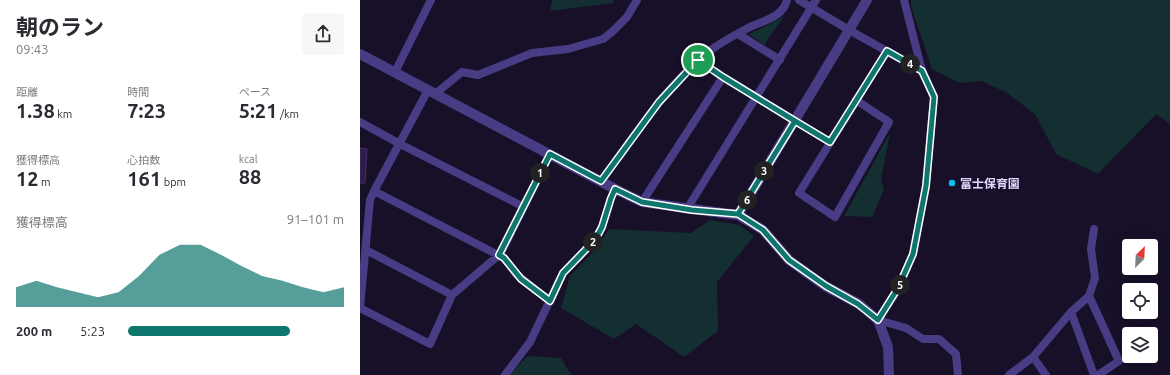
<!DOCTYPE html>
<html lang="ja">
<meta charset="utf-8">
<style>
:root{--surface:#fff;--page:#f7f7f7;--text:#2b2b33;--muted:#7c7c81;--accent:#0f766e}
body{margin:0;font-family:Ubuntu,"Noto Sans JP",sans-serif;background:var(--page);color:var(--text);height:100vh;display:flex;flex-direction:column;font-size:15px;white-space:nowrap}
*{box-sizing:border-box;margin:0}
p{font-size:13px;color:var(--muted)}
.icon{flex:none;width:22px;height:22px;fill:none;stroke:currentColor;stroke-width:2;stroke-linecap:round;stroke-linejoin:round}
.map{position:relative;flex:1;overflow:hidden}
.details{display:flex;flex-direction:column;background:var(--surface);width:360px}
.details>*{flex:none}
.needle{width:26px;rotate:24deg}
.buttons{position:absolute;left:762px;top:239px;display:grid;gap:8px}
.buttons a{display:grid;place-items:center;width:36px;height:36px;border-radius:4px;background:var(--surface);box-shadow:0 4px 16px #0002;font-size:20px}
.pin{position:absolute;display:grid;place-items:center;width:34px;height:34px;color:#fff;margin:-17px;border:2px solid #fff;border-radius:50%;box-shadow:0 1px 4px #0007}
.km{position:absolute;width:20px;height:20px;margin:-10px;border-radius:50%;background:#222;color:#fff;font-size:11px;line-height:20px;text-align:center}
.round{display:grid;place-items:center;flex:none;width:42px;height:42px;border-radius:4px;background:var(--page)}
.overview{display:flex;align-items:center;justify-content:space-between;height:68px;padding:0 16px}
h1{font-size:22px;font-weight:700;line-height:30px}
.stats{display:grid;grid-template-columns:repeat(3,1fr);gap:6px;height:68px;padding:4px 16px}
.stats div{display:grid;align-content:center}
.stats b{font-size:20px;font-weight:700}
.stats small{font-size:11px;font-weight:400}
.stats p{font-size:11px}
.chart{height:112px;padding:8px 16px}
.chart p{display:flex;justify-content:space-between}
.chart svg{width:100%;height:72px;margin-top:4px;fill:var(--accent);opacity:.7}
ul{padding:0 16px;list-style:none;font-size:13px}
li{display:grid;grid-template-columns:64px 48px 1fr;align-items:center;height:30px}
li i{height:10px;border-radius:5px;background:var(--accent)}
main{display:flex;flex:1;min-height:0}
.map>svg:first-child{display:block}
.green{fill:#132f31}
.building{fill:#2b1d48;stroke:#452f74}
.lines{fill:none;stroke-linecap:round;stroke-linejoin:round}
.minor{stroke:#483d85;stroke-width:8}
.tertiary{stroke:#483d85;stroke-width:10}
.route-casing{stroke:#fff;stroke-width:8}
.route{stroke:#0f766e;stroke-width:5}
.poi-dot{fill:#08c4f9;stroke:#171028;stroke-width:1.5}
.labels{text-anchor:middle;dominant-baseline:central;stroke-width:4;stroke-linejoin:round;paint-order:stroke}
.poi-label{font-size:12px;font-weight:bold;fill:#e1d8fe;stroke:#171028;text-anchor:start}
</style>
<main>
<section class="details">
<div class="overview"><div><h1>朝のラン</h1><p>09:43</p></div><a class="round"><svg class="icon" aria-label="share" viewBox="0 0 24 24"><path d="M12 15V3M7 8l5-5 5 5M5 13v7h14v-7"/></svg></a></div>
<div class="stats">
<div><p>距離</p><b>1.38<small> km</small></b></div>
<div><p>時間</p><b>7:23</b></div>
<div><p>ペース</p><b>5:21<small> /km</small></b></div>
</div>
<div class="stats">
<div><p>獲得標高</p><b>12<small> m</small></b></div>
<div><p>心拍数</p><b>161<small> bpm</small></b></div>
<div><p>kcal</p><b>88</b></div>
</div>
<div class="chart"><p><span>獲得標高</span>91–101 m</p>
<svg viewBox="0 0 160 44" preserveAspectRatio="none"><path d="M0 44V32L10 28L20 32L30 35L40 38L50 35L60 25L70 12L80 6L90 6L100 12L110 19L120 25L130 28L140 32L150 35L160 32V44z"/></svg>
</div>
<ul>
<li><b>200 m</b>5:23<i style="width:75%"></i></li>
</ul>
</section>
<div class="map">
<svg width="810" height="375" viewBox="0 0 810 375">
<rect width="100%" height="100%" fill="#171028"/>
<path class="green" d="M192,0H253V3L190,11Z
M551,0H810V124L796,114L738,174L696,154L675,114L647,93L622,81L600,83L572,69L551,6Z
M424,16L404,45L389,34L408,25Z
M530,133L521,179L524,190L512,217L484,216Z
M350,220L380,225L394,236L357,282L358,331L324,357L276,324L254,339L201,308L210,276L234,251L249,229L331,233Z
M167,356L201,358L211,375H150Z"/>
<path class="building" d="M0,148L7,149L5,183H0Z"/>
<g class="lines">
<path class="minor" d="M439,0L489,30L562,71
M544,0L562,71L574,97L566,186L553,254L538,289L518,320L546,328L563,339H579L596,354L598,375
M378,34L420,60
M338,60L363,77L470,142
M35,72L71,0
M68,90L14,191L10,200L0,308L70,344L92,295L139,255L142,251L190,154
M75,94L102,72L118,75L172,53L208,49L243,39L252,32L267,17L277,0
M496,100L529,122L475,217L439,193L527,51
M0,122L40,144L164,207
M241,181C274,137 310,79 355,47C366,40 378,33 390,27C403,21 423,17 427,0
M14,191L144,258L156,274L190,301
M282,202L363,77
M327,209L456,0
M6,250L92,295
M729,296L759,361L738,375
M711,312L734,375
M673,357L686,375
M145,375L170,342L203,273L235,240L242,227L251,198L255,189
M649,375L673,357L711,312L729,296L735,278L731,249L734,229"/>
<path class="tertiary" d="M0,54L255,189L282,202L332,209L378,215L403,230L429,260L465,286L499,304L518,320L528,347L529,375
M378,215L507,0"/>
</g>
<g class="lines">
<g class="route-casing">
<path id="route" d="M338,60L299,102L241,181L190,154L139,255L144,258L161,279L190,301L203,273L235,240L242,227L251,198L255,189L282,202L332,210L378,214L435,121L470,142L527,51L562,71L574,97L566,186L553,254L538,288L518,320L498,304L466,286L429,260L403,230L378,214L435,121L363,77L338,60"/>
</g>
<use href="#route" class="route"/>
</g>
<circle class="poi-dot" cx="592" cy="183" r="4"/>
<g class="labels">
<g class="poi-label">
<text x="600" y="183">富士保育園</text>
</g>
</g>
</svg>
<div class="buttons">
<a><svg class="needle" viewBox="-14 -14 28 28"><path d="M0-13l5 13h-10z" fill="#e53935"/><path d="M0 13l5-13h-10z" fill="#7c7c81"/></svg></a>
<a><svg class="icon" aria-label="locate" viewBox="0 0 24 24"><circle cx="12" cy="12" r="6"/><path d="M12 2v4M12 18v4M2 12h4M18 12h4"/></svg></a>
<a><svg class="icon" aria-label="layers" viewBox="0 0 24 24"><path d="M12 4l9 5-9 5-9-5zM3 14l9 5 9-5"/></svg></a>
</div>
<div class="pin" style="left:338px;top:60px;background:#1e9e55"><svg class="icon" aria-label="arrive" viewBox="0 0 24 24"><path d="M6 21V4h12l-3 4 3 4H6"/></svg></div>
<b class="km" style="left:180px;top:173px">1</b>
<b class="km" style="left:233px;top:242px">2</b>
<b class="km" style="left:404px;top:171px">3</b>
<b class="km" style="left:550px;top:64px">4</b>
<b class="km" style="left:540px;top:285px">5</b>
<b class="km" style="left:387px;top:200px">6</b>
</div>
</main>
